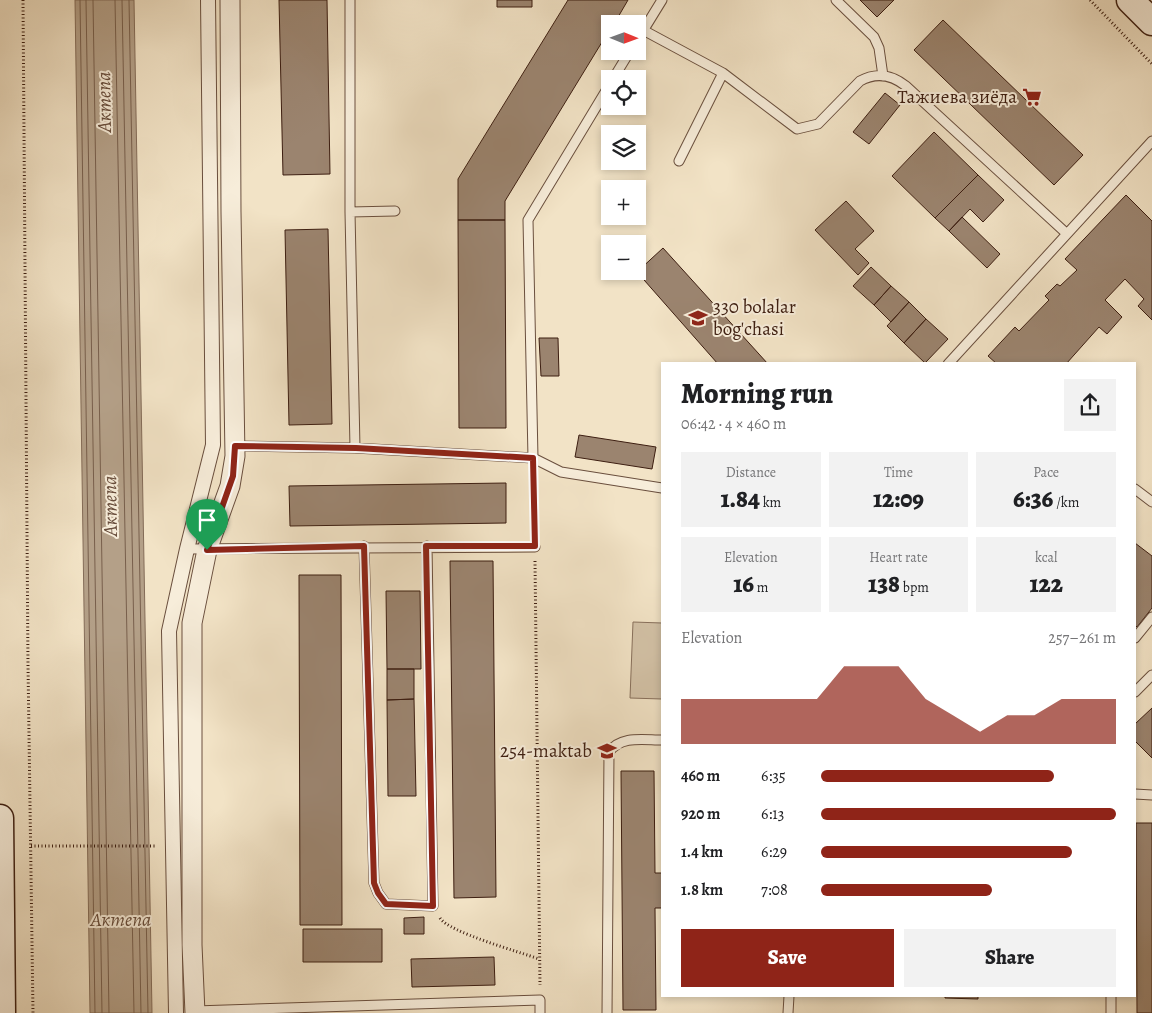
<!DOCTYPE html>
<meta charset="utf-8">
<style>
:root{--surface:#fff;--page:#f2f2f2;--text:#202124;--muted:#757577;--accent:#8f2418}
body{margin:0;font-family:Alegreya,serif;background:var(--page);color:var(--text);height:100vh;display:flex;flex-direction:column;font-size:19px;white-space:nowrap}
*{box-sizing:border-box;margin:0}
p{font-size:16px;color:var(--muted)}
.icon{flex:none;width:28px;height:28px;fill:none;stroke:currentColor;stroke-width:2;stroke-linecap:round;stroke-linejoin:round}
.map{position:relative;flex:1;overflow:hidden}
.sheet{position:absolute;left:661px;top:362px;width:475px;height:635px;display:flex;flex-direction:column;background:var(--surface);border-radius:0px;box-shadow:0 2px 8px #0003}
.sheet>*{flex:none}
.needle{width:32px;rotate:91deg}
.fabs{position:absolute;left:601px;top:15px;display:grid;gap:10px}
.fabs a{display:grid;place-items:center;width:45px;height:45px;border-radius:0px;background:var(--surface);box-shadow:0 2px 8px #0003;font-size:25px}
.pin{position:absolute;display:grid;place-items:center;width:42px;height:42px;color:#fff;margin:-51px -21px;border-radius:50% 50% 50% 0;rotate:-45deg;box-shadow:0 0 5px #0007}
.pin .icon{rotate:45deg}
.round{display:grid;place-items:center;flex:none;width:52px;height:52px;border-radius:0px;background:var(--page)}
.head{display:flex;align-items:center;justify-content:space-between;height:85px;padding:0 20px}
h1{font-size:28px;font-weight:800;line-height:38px}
.stats{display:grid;grid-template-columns:repeat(3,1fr);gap:8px;height:85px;padding:5px 20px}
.stats div{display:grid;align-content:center;border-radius:0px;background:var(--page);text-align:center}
.stats b{font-size:25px;font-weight:800}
.stats small{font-size:14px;font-weight:400}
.stats p{font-size:14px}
.chart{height:140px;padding:10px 20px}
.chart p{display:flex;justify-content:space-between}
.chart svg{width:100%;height:90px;margin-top:5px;fill:var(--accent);opacity:.7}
.primary-button{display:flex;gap:10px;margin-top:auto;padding:10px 20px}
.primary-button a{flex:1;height:58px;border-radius:0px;background:var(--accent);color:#fff;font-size:20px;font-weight:800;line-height:58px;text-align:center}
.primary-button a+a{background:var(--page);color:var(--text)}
ul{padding:0 20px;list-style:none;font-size:16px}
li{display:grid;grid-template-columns:80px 60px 1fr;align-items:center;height:38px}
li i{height:12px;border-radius:6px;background:var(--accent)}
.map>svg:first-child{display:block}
.green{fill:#d3c2a7;stroke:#88705c}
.water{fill:#b4a088;stroke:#846c58}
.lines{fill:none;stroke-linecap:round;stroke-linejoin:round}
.shore{stroke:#785f4c;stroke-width:1}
.building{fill:#9b846f;stroke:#3d1e11}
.service-casing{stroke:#6a4f3e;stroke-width:11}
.pedestrian-casing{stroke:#6a4f3e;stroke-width:16}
.minor-casing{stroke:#6a4f3e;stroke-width:21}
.secondary-casing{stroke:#3d1e11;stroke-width:29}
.path{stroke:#3d1e11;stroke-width:3;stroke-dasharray:1 2.5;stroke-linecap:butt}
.service{stroke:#f7edda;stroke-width:9}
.pedestrian{stroke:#f7edda;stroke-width:14}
.minor{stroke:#f7edda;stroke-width:19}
.secondary{stroke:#f7edda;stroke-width:26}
.route-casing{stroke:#fff;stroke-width:10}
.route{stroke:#8f2418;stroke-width:6}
.labels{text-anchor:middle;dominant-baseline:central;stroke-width:4;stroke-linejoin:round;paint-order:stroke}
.poi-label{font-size:19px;fill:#3d1e11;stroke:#f7edda;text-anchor:end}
.water-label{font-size:20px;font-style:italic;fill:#674c3b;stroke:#f7edda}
</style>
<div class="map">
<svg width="1152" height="1013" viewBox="0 0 1152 1013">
<rect width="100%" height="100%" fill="#f2e3c6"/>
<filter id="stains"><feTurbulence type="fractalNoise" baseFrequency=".004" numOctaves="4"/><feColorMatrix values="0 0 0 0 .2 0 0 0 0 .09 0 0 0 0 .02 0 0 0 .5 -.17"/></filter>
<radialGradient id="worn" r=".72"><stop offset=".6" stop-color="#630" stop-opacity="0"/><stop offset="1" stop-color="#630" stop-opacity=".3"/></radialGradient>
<path class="green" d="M633,622L662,623V699L630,698Z"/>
<path class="water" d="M75,0H134L152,1013H90Z"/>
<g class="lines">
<path class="shore" d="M80,0L95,1013
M86,0L102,1013
M93,0L109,1013
M115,0L134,1013
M122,0L141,1013
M129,0L148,1013"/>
</g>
<path class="building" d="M279,0H327L330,174L283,175Z
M497,0H532V7H497Z
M568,0H628L614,24H610V29L505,201V220H458V179Z
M860,0H894L877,17Z
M943,20L1083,155L1054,185L914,50Z
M885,93L900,105L869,144L853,132Z
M934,132L978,175L935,218L892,176Z
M978,175L1004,200L983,222L970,209L949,231L935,218Z
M1126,195L1152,221V320L1138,306L1144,299L1125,279L1105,300L1122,317L1107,334L1099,327L1066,364H997L988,356L1015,327L1019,331L1049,300L1045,296L1057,284L1060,286L1077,270L1065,259Z
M846,201L874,231L855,249L869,263L858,275L815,230Z
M962,217L1000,254L987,268L949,231Z
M458,220H505L506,428H459Z
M328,229L332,424L289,425L285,230Z
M663,248L768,364H718L637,272Z
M871,267L891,286L874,305L853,286Z
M891,286L909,302L891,322L874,305Z
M909,302L926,319L904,343L887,326Z
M926,319L948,339L925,363L904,343Z
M539,338H558L559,376H541Z
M579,435L656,447L652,469L575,457Z
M506,483V523L290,526L289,486Z
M1135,543L1152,556V608L1137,627L1135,625Z
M450,561H493L496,897L454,898Z
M299,575H341L342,925H300Z
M386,591H420L421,669H387Z
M387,669H414V699L387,700Z
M414,699L416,796H388L387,700Z
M1152,708V758L1135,741V724Z
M621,771H654L655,873H662V908H655L656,1010H623Z
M1136,823H1152V1013H1137Z
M424,917V934H404V918Z
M303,929H382V962H303Z
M494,957L495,985L412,987L411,959Z
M945,996H978V999L945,998Z"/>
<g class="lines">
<g class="service-casing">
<path id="service" d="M350,0V212L355,448
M836,0L874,37L879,48L883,76
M643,30L723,73L797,129L818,124L860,81C876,72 892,75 906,86L1066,233
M638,39L662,0
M613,79L630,51
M679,161L723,73
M350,212L395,211
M948,364L1152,141
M235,446L355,448L533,458L561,472L662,488
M533,458L528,220L610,84
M1135,489L1152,502
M364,546L374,883L378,893L386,904L433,906L427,546
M187,549L535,547
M1135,638L1152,617
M1135,692L1152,675
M1135,794L1152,795
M195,1011L540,1000V1013
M607,1013L609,752C621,735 644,740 662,740
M788,1013L789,996
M1111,1013V996"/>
</g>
<g class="pedestrian-casing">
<path id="pedestrian" d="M176,1013L169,631L187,549L213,445L208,0"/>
</g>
<g class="minor-casing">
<path id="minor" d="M195,1013L192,945V623L207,550L230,486L235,456L231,212L230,0"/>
</g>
<g class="secondary-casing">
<path id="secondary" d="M1130,0L1152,22
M0,818L2,1013"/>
</g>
<path class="path" d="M23,0L28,665L33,1013
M1090,0L1152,64
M533,474L535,533
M535,561L540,985
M31,846H155
M440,918C448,932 520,952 539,959"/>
<use href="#service" class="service"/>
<use href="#pedestrian" class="pedestrian"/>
<use href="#minor" class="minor"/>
<use href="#secondary" class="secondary"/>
</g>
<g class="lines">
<g class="route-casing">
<path id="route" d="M235,446L356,448L533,458L535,546H426L433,906L386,904L378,893L374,883L364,546L207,550L233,476Z"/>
</g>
<use href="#route" class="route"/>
</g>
<defs>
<g id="supermarket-bare" transform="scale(1.5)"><path d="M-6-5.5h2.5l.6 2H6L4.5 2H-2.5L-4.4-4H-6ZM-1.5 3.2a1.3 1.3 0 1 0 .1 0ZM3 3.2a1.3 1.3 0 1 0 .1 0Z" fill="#8f2418" stroke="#f7edda" stroke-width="2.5" paint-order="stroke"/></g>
<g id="school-bare" transform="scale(1.5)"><path d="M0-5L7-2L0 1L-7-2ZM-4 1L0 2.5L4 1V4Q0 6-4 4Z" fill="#8f2418" stroke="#f7edda" stroke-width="2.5" paint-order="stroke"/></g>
</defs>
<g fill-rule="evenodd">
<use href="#supermarket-bare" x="1032" y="97"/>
<use href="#school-bare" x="698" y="318"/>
<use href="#school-bare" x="607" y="751"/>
</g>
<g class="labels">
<g class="poi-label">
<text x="1017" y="97">Тажиева зиёда</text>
<text x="713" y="307" text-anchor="start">330 bolalar<tspan x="713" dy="22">bog'chasi</tspan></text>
<text x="592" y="751">254-maktab</text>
</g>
<g class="water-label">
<text transform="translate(104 102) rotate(-91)">Актепа</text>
<text transform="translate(110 506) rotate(-91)">Актепа</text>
<text x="121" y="919">Актепа</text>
</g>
</g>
<rect width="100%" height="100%" filter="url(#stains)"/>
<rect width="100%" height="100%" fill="url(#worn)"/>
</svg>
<div class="fabs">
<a><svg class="needle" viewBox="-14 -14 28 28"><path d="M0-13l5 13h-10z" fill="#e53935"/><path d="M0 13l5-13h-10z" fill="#757577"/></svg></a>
<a><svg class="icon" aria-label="locate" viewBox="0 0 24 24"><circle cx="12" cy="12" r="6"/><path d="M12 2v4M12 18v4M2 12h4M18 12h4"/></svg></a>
<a><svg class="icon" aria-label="layers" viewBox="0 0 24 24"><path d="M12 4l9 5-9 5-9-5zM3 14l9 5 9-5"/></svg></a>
<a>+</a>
<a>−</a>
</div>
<div class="pin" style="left:207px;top:550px;background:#1e9e55"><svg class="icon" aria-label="arrive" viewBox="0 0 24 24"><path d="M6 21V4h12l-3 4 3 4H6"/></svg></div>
<section class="sheet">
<div class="head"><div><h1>Morning run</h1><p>06:42 · 4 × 460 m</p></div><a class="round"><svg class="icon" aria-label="share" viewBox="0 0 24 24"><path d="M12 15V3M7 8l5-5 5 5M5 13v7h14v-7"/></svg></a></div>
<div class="stats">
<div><p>Distance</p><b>1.84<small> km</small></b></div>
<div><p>Time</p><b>12:09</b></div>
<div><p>Pace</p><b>6:36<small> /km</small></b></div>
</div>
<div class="stats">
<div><p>Elevation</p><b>16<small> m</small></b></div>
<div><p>Heart rate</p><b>138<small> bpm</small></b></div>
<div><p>kcal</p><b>122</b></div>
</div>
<div class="chart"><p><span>Elevation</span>257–261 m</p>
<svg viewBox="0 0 160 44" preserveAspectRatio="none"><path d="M0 44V22L10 22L20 22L30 22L40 22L50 22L60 6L70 6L80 6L90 22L100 30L110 38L120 30L130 30L140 22L150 22L160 22V44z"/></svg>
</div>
<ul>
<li><b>460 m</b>6:35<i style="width:79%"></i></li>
<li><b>920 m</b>6:13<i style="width:100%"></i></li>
<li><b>1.4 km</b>6:29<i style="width:85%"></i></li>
<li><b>1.8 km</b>7:08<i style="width:58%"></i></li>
</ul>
<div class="primary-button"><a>Save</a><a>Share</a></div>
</section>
</div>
